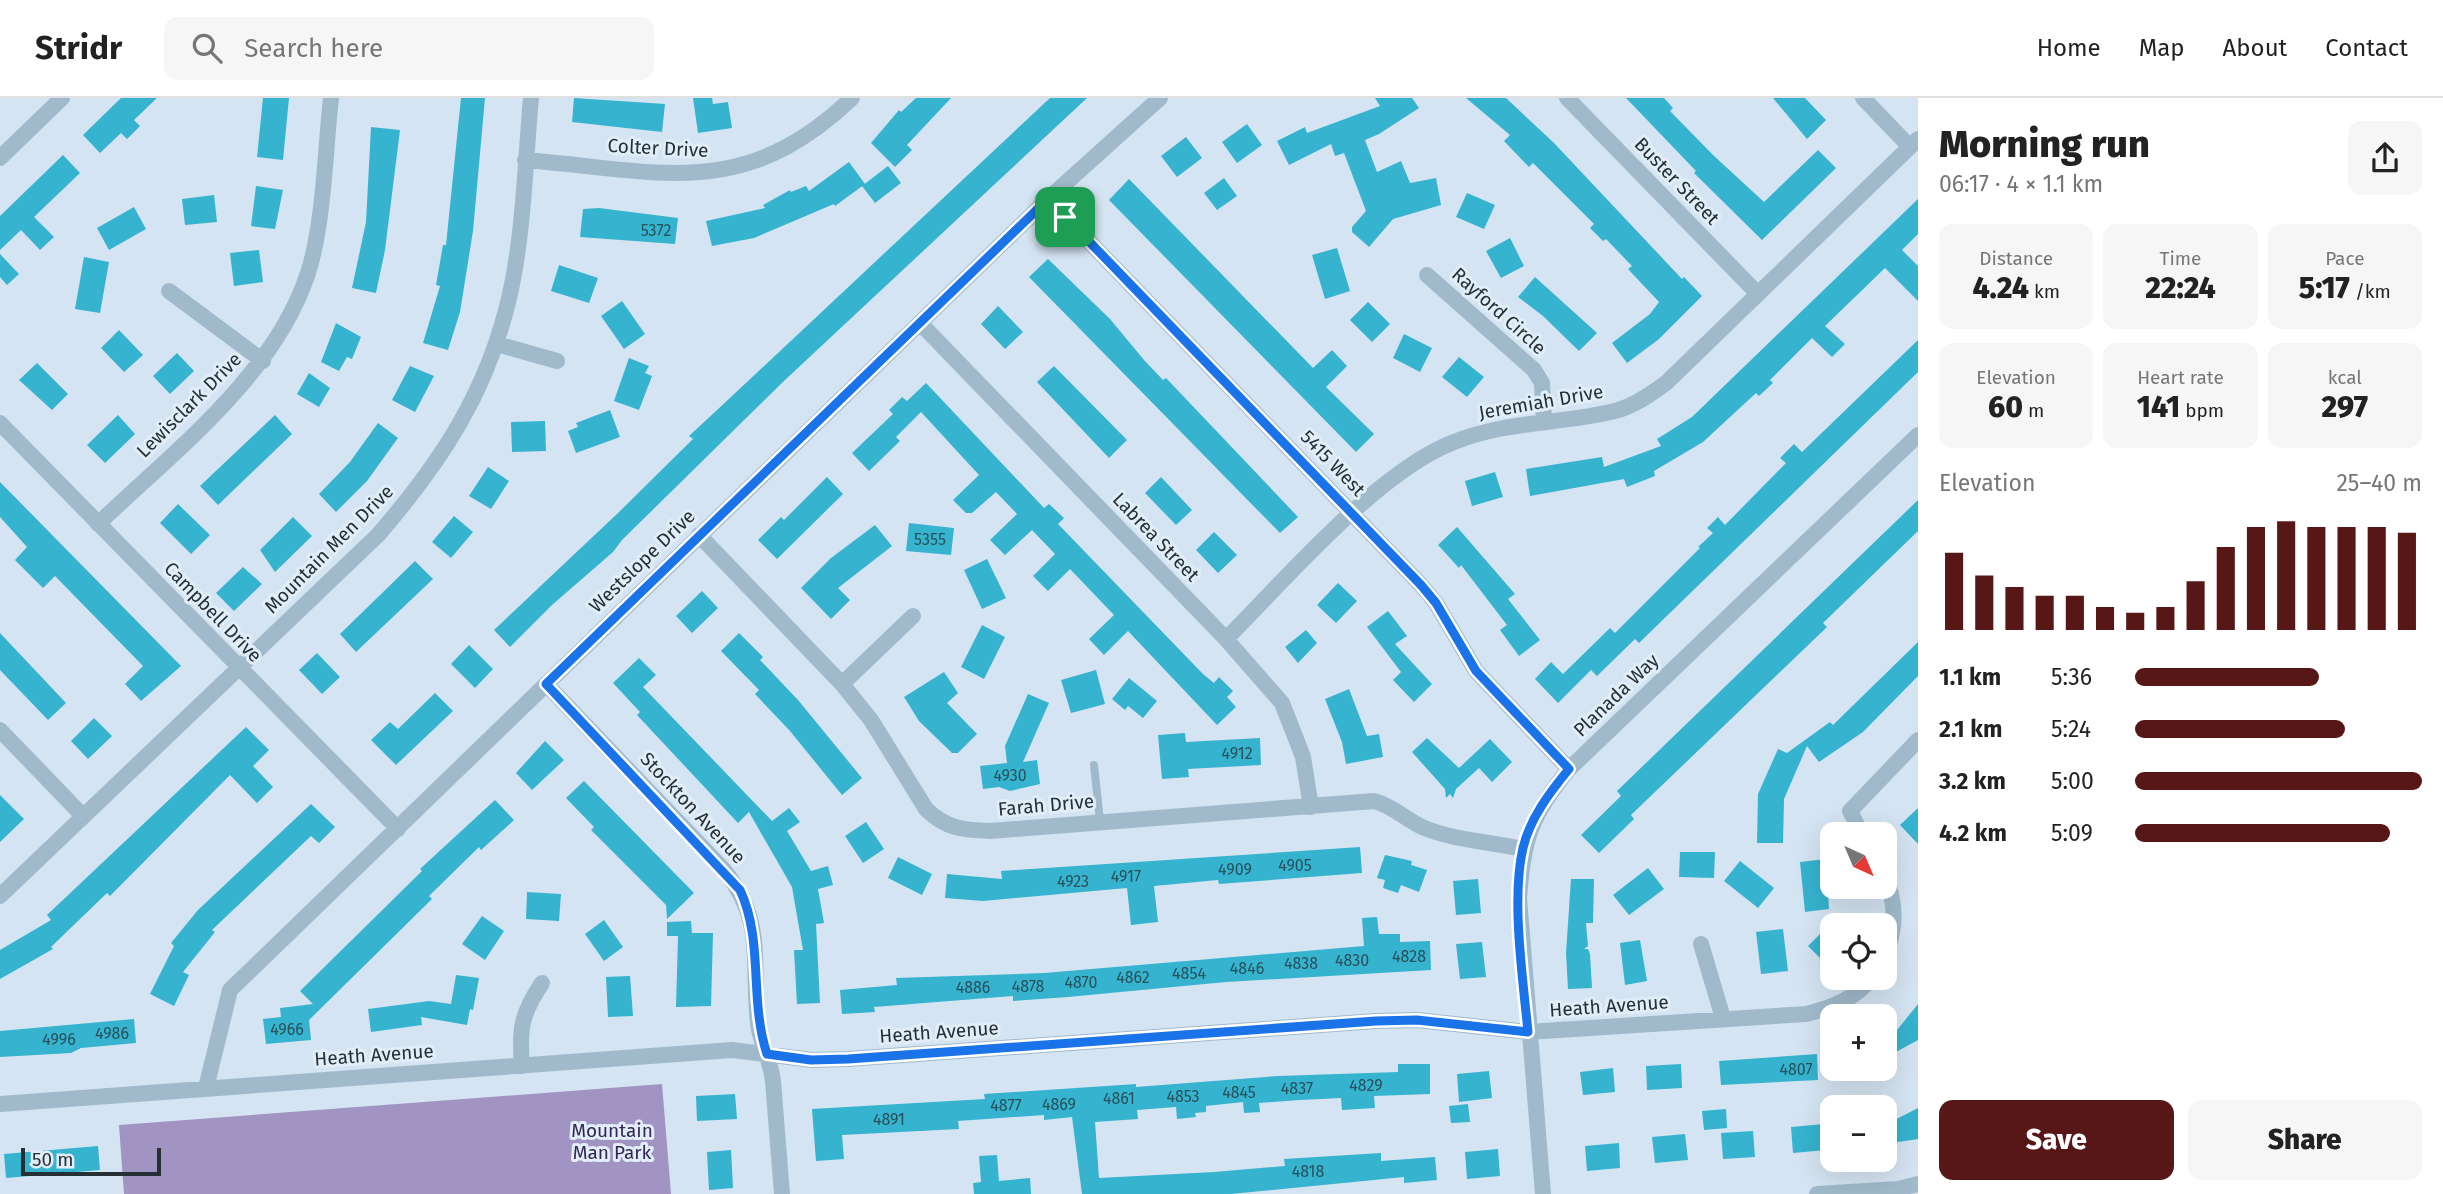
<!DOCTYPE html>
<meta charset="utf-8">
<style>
:root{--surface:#fff;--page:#f6f6f6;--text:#222;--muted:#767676;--line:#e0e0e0;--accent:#581717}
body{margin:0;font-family:"Fira Sans",sans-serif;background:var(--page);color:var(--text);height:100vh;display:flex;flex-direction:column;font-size:26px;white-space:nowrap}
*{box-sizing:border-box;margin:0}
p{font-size:23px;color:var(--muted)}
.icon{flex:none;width:38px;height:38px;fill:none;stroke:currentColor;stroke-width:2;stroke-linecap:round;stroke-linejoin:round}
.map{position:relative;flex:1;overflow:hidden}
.panel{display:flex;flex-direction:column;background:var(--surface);width:525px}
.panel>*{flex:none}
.needle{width:46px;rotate:136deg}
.controls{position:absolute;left:1820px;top:724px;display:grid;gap:14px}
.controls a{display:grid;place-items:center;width:77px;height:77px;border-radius:14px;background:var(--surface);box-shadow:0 7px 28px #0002;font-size:35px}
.scale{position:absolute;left:21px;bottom:18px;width:140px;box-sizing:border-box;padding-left:7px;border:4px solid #243034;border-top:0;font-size:19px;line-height:24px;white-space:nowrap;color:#243034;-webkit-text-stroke:5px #e1eefa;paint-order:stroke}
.pin{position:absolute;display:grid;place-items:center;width:60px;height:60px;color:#fff;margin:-30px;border-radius:14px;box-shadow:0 4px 10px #0006}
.round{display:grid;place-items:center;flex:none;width:74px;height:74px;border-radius:14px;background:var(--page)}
.overview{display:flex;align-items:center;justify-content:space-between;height:119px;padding:0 21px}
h1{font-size:38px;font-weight:800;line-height:52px}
.figures{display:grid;grid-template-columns:repeat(3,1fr);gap:10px;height:119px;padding:7px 21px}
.figures div{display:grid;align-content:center;border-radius:14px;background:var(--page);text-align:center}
.figures b{font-size:30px;font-weight:800}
.figures small{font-size:19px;font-weight:400}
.figures p{font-size:19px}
.chart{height:196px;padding:14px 21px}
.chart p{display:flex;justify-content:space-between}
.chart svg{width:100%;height:126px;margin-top:7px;stroke:var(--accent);stroke-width:6}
.action{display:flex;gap:14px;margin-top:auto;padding:14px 21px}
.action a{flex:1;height:80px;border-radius:14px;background:var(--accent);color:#fff;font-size:28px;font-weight:800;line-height:80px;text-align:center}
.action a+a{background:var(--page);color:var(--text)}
ul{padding:0 21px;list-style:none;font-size:23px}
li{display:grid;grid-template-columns:112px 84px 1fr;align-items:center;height:52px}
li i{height:18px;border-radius:9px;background:var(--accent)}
header{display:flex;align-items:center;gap:42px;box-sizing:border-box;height:98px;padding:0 35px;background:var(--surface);border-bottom:2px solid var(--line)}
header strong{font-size:33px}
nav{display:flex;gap:38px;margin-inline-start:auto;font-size:24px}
.search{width:490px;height:63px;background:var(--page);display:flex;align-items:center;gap:18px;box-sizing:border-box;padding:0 24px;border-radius:14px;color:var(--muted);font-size:26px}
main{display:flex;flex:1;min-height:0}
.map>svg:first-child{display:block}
.green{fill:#a194c2}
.building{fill:#36b3cf}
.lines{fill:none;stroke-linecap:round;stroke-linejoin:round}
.service{stroke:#a0bacb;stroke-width:8}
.minor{stroke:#a0bacb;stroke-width:16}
.route-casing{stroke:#fff;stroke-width:14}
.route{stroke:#1a73e8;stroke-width:9}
.labels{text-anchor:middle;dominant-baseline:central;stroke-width:6;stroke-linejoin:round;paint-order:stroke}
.number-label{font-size:16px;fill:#28515b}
.street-label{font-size:19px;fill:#243034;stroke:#e1eefa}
.park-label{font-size:19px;fill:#342654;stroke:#e1eefa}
</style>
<header>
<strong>Stridr</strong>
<div class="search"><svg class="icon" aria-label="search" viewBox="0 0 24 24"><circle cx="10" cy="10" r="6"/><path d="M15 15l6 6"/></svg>Search here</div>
<nav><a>Home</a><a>Map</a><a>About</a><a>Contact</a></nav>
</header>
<main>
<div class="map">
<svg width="1918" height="1096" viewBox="0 0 1918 1096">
<rect width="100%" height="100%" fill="#d5e4f2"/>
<path class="green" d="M662,986L671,1096H124L119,1027Z"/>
<path class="building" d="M121,0H157L134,22L140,28L127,41L121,35L100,55L83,37Z
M263,0H289L283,62L257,59Z
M461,0H485L473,133L460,214L448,252L423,245L440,188L436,187L443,147H446Z
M574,0L665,6L662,34L572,24Z
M693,0H712L713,6L728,4L732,30L698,35Z
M916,0H951L907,47L912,52L895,69L871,45L899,12L901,14Z
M1050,0H1087L785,282L622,442L613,454L552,507L510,549L494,532L618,415L693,341L689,338L716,313Z
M1375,0H1412L1419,10L1379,36L1365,42L1377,74L1401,63L1410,85L1436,80L1441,107L1393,121L1369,149L1352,134V129L1366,113L1344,55L1335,58L1331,46L1289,67L1277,43L1305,29L1307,35L1380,8Z
M1466,0H1506L1554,45L1682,181L1684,179L1702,198L1659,241L1627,265L1612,245L1650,216L1659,204L1628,171L1632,168L1606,141L1603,143L1590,130L1594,126L1533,65L1529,69L1504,43L1510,37Z
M1626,0H1664L1673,10L1670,13L1713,57L1764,104L1818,52L1836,70L1762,142L1694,75L1696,73Z
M1773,0H1805L1826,22L1807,41Z
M1247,26L1262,47L1237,65L1222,44Z
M371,29L400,32L385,152L376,195L352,190L366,124Z
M1186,39L1202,60L1177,79L1161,58Z
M63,57L80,75L34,119L54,139L40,152L21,132L0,152V118Z
M849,64L865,86L835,108L834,106L754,140L712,148L706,123L765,110L763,107L790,92L791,94L806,88L809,93Z
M888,68L901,85L875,105L862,88Z
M1224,80L1237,98L1217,112L1204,95Z
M1129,81L1313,270L1332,252L1347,268L1326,289L1374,336L1356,354L1109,102Z
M256,88L283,92L275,131L251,128Z
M1467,95L1495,107L1484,131L1456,119Z
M214,97L217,124L185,127L182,101Z
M1918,101V136L1902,152L1918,168V203L1885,170L1825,228L1845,246L1832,259L1812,240L1770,282L1773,285L1759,298L1756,295L1703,344L1654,373L1655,378L1627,389L1624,381L1530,398L1526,371L1602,359L1604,369L1661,348L1657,341L1692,319Z
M134,109L146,131L109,152L97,130Z
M599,110L678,120L675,146L580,139L583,111Z
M1510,140L1524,168L1501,180L1486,153Z
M1337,150L1350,193L1325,201L1312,157Z
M259,152L263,184L234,188L230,155Z
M0,156L19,176L7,187L0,179Z
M84,159L109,164L100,215L75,211Z
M1048,161L1110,221L1144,262L1163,282L1166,280L1298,419L1280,435L1029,179Z
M559,167L598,180L589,205L551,193Z
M1535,179L1597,235L1579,253L1543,218L1518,199Z
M622,203L645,236L624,251L601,218Z
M1368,204L1390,226L1372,244L1350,222Z
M998,208L1023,234L1005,251L981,226Z
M336,225L361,239L352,261L347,259L339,273L321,264Z
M119,232L143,257L124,274L101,250Z
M1404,236L1432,250L1420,274L1393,260Z
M1918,242V274L1639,545L1635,541L1597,578L1591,572L1558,605L1535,581L1551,564L1563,576L1610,530L1615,535L1700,450L1698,449L1713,435L1707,430L1718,419L1725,427L1786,365L1780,360L1794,346L1802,354Z
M177,255L194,273L170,296L153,278Z
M1459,259L1484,279L1467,299L1442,279Z
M629,260L649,268L645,275L652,278L639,312L614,303Z
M37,265L68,296L52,312L19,282Z
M410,268L434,278L415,314L392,302Z
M1054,268L1127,342L1109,360L1037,284Z
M309,275L330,290L319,309L297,296Z
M926,285L1044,410L1049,406L1064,420L1058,426L1203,576L1214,585L1219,579L1233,593L1227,599L1236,609L1217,627L1128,533L1104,557L1089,541L1114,517L1070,471L1048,493L1033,478L1055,456L1032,432L1005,457L990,442L1017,416L996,394L972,415H966L953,402L979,377L921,314L896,339L900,343L869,373L852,355L893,316L889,312L902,299L907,303Z
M610,312L620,339L576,355L568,333L578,329L576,325Z
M118,317L135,336L105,365L87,347Z
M275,317L292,336L218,407L200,388Z
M545,323L546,353L512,354L511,324Z
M378,325L398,340L367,383L336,414L319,396L350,364Z
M488,369L509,383L491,411L469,398Z
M1495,374L1503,399L1472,408L1465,383Z
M827,379L843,396L777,461L758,442L781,419L784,422Z
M1161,379L1192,412L1176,427L1145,395Z
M0,384L181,568L141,603L125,586L143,568L55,478L43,490L15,462L27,449L0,419Z
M1918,402V433L1823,525L1827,529L1631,717L1634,721L1599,755L1581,737L1621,698L1617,693Z
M178,406L210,437L191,456L160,425Z
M454,418L473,434L451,460L432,444Z
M293,419L312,438L275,474L260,452Z
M909,425L954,430L951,457L906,453Z
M875,427L892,448L838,490L850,502L831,521L801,490L831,460Z
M1457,429L1515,496L1508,501L1540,542L1519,558L1500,532L1507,527L1461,467L1459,470L1438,447Z
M1214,434L1237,457L1218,475L1196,452Z
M987,461L1006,500L982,511L964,472Z
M415,463L433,481L356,554L340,536Z
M243,469L262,486L234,513L216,495Z
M1338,485L1357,503L1336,525L1317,507Z
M702,493L718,510L692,535L676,518Z
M1388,513L1407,538L1395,546L1432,586L1414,604L1393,582L1401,574L1367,529Z
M982,527L1005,539L984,581L961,569Z
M1306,532L1317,545L1298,565L1285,549Z
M0,535L66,605L48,622L0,572Z
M739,535L763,559L760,562L798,602L862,680L842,697L790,633L755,596L759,592L721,553Z
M1918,544V578L1863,634L1819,664L1807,648L1784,701L1783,745H1757L1758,696L1778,651L1787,655L1830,624L1833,627Z
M469,547L493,571L475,590L451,566Z
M317,555L340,579L322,596L299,572Z
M639,560L656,577L643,589L772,723L789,710L800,724L787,733L811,773L828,768L833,787L818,791L824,825L816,826L820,905L797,906L794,852H803L792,789L749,714L738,725L637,617L640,614L613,585Z
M1096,572L1105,606L1071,615L1061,582Z
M944,574L958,595L947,605L977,636L958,655H952L919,623L904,599Z
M1129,580L1157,603L1143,620L1128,608L1125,612L1112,601Z
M1349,591L1367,638L1379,636L1383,659L1346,666L1342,644L1325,601Z
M435,595L453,613L396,667L371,642L390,624L398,631Z
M1028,596L1049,605L1023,664L1037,662L1040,686L1010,693L999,689L983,691L980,668L1007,665L1005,648Z
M94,620L112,638L88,661L71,643Z
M246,629L269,652L253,668L273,689L257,705L230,677L110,798L107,795L51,849L53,851L0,881V852L51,822L47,817Z
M1185,635L1186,644L1260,640L1261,667L1188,671L1189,679L1162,681L1158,637Z
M1427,640L1459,670L1490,641L1512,664L1492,684L1479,670L1456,691L1453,700L1450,696L1446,700L1445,691L1412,654Z
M545,643L564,662L532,692L516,675Z
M584,683L694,795L667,821L666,807L591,732L594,729L566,700Z
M0,697L24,721L0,744Z
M495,702L514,722L481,752L479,749L429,798L432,801L309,922L311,942L266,946L263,921L281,919L280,910L313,906L300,893L422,773L420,771Z
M311,706L335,729L319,745L311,738L212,832L215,834L183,874L189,877L174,908L150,896L174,848L171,845L198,812Z
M1918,710V746L1900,727Z
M866,724L884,751L863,765L845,738Z
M1360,749L1362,775L1219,786L1218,782L1154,788L1158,824L1131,827L1127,790L983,803L945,800L947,776L1002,781L1001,773Z
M1680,754H1715L1714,780L1679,779Z
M1385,757L1412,763L1411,767L1427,772L1419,794L1401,787L1398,795L1383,790L1385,782L1377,780Z
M898,759L932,776L922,797L888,780Z
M1826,761L1829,811L1805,814L1800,764Z
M1740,763L1774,790L1758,810L1724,783Z
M1648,770L1664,791L1629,817L1613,797Z
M1478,781L1481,815L1456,817L1453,783Z
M1571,781H1594L1593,825H1586L1588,848L1584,851H1588L1590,856L1592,890L1568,891L1566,855Z
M527,794L561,796L559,823L526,821Z
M482,818L504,833L485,862L462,846Z
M1377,819L1379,836H1400V844L1430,843L1431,872L1226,884L1068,899L1013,903V898L874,909L875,914L842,916L840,892L897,887L896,880L1044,875L1364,848L1362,820Z
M604,822L623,849L604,863L585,836Z
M691,823L692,835H713L711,908L676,909L678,838H667V824Z
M1832,824V856L1824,864L1808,848Z
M1783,831L1788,873L1761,876L1756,834Z
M1640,842L1647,883L1625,887L1620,845Z
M1482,844L1486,879L1460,881L1456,846Z
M456,877L479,880L473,912L470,911L467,927L421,919L422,927L371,934L368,911L429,903L451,906Z
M630,878L633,918L608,919L606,879Z
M1918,906V942L1885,960V947Z
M134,921L136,945L81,950L71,955L0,959V933Z
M1817,956L1818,982L1721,987L1719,963Z
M1398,966H1430V996L1374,998L1375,1010L1342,1012L1341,1000L1300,1002L1259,1005L1260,1014L1244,1015L1243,1004L1206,1008V1014L1195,1015L1196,1019L1177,1021L1176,1009L1137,1012L1138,1021L1095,1024L1099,1080L1214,1074L1285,1068L1284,1061L1381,1055V1063L1435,1059L1437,1082L1404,1085V1079L1231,1096H1082L1072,1019L1044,1022V1017L958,1023L959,1031L842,1037L844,1061L816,1063L812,1011L985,1001L984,996L1136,986V989L1278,978L1398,974Z
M1681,966L1682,990L1647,992L1646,968Z
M1613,970L1615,994L1583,997L1580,974Z
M1489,973L1492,1000L1459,1004L1457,976Z
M735,996L737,1021L697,1023L696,998Z
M1468,1006L1470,1024L1451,1025L1449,1008Z
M1918,1010V1041L1885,1046V1027Z
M1726,1011L1727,1030L1704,1032L1702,1013Z
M1824,1026L1826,1052L1793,1055L1791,1029Z
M1753,1033L1755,1059L1723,1061L1721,1035Z
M1685,1036L1688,1062L1655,1065L1652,1039Z
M1619,1045L1620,1070L1587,1073L1585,1048Z
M98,1048L100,1072L6,1080L4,1056Z
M1498,1051L1500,1078L1467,1081L1465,1054Z
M731,1052L733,1090L709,1092L707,1054Z
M997,1057L999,1083L1030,1080L1031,1096H974L973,1085L981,1084L979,1058Z"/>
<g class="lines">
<path class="service" d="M1094,667L1100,723"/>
<path class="minor" d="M1567,0L1758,196
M1863,0L1910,49
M0,60L62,0
M525,62C661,73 743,104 852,0
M1048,101L1421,487L1436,505L1476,573L1569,671
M1427,177L1534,272L1542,285L1544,323
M169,193L263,263
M921,226L1226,541L1282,605L1303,659L1311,709
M497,246L557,263
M0,325L398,731
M98,426C174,353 275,277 308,175C324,125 325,53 331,0
M699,437L842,586L871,622L926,711C946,731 964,732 990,733L1374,703C1393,708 1405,721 1422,729C1452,742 1491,744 1523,751
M1226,541C1285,482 1378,373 1454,344C1506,323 1562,326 1615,313C1634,308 1651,296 1666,285L1918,41
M546,586L724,772C766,823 751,864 758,925C760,945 771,963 773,983C776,1020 779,1058 782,1096
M842,586L913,518
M0,632L83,718
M1862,737L1850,713L1918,642
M1885,778C1897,806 1896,831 1885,859
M0,798L378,437C442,363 488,293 510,196C524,133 525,65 531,0
M1701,846L1723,920
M522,968C519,930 521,917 542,885
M206,990L230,892L1048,101L1160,0
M0,1006L732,952L812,962L848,961L1376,923L1417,922L1528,934L1806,916C1830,910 1856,901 1871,880
M1543,1096L1519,800C1524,739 1530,719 1569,671L1918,337
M1817,1096L1898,1091L1918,1086"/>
</g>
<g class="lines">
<g class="route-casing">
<path id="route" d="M1048,101L1421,487L1436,505L1476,573L1569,671C1550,694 1530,720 1523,750C1511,801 1523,881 1528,934L1417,922L1376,923L848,961L811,962L767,956C749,902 764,843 740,792L546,586Z"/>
</g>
<use href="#route" class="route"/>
</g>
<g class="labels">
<g class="number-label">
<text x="656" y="132">5372</text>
<text x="930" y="441">5355</text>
<text x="1237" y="655">4912</text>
<text x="1010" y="677">4930</text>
<text x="1295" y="767">4905</text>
<text x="1235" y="771">4909</text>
<text x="1126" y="778">4917</text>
<text x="1073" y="783">4923</text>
<text x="1409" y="858">4828</text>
<text x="1352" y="862">4830</text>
<text x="1301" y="865">4838</text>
<text x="1247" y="870">4846</text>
<text x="1189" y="875">4854</text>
<text x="1133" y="879">4862</text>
<text x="1081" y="884">4870</text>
<text x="1028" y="888">4878</text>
<text x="973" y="889">4886</text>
<text x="287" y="931">4966</text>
<text x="112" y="935">4986</text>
<text x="59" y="941">4996</text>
<text x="1796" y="971">4807</text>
<text x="1366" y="987">4829</text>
<text x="1297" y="990">4837</text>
<text x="1239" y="994">4845</text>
<text x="1183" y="998">4853</text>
<text x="1119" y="1000">4861</text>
<text x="1059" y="1006">4869</text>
<text x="1006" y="1007">4877</text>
<text x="889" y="1021">4891</text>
<text x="1308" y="1073">4818</text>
</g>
<g class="street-label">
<text transform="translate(658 50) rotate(3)">Colter Drive</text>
<text transform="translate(1677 83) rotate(46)">Buster Street</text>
<text transform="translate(1499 213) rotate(42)">Rayford Circle</text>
<text transform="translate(1541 304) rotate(-10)">Jeremiah Drive</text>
<text transform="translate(189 307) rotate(-45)">Lewisclark Drive</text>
<text transform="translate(1333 365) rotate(46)">5415 West</text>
<text transform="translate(1156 439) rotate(46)">Labrea Street</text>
<text transform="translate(329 451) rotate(-45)">Mountain Men Drive</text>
<text transform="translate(642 463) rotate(-44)">Westslope Drive</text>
<text transform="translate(213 514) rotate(46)">Campbell Drive</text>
<text transform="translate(1616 597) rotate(-44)">Planada Way</text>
<text transform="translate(1046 707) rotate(-5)">Farah Drive</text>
<text transform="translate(693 710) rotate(47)">Stockton Avenue</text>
<text transform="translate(1609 908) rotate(-4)">Heath Avenue</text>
<text transform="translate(939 934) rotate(-4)">Heath Avenue</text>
<text transform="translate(374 957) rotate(-4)">Heath Avenue</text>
</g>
<g class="park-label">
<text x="612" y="1032">Mountain<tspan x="612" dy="22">Man Park</tspan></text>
</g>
</g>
</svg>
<div class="controls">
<a><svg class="needle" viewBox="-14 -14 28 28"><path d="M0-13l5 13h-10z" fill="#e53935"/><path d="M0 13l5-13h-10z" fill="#767676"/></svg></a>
<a><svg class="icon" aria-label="locate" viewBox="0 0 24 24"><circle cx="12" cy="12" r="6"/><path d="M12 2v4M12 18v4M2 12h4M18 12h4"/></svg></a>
<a>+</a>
<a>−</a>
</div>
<div class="scale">50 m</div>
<div class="pin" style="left:1065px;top:119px;background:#1e9e55"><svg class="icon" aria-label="arrive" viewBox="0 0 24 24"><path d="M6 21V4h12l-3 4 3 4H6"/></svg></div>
</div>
<section class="panel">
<div class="overview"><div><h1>Morning run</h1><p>06:17 · 4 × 1.1 km</p></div><a class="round"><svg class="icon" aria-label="share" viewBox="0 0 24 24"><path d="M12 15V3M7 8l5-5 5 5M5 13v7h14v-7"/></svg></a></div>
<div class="figures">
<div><p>Distance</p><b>4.24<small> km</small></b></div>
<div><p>Time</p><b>22:24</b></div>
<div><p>Pace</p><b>5:17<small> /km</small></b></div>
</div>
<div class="figures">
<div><p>Elevation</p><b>60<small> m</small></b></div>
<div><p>Heart rate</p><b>141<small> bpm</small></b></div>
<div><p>kcal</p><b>297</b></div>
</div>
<div class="chart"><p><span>Elevation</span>25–40 m</p>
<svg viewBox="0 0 160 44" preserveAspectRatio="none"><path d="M5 44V17M15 44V25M25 44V29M35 44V32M45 44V32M55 44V36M65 44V38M75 44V36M85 44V27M95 44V15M105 44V8M115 44V6M125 44V8M135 44V8M145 44V8M155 44V10"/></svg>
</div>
<ul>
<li><b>1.1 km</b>5:36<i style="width:64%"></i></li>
<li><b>2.1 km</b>5:24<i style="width:73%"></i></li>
<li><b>3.2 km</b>5:00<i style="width:100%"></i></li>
<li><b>4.2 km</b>5:09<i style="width:89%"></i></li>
</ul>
<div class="action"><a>Save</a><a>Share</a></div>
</section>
</main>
